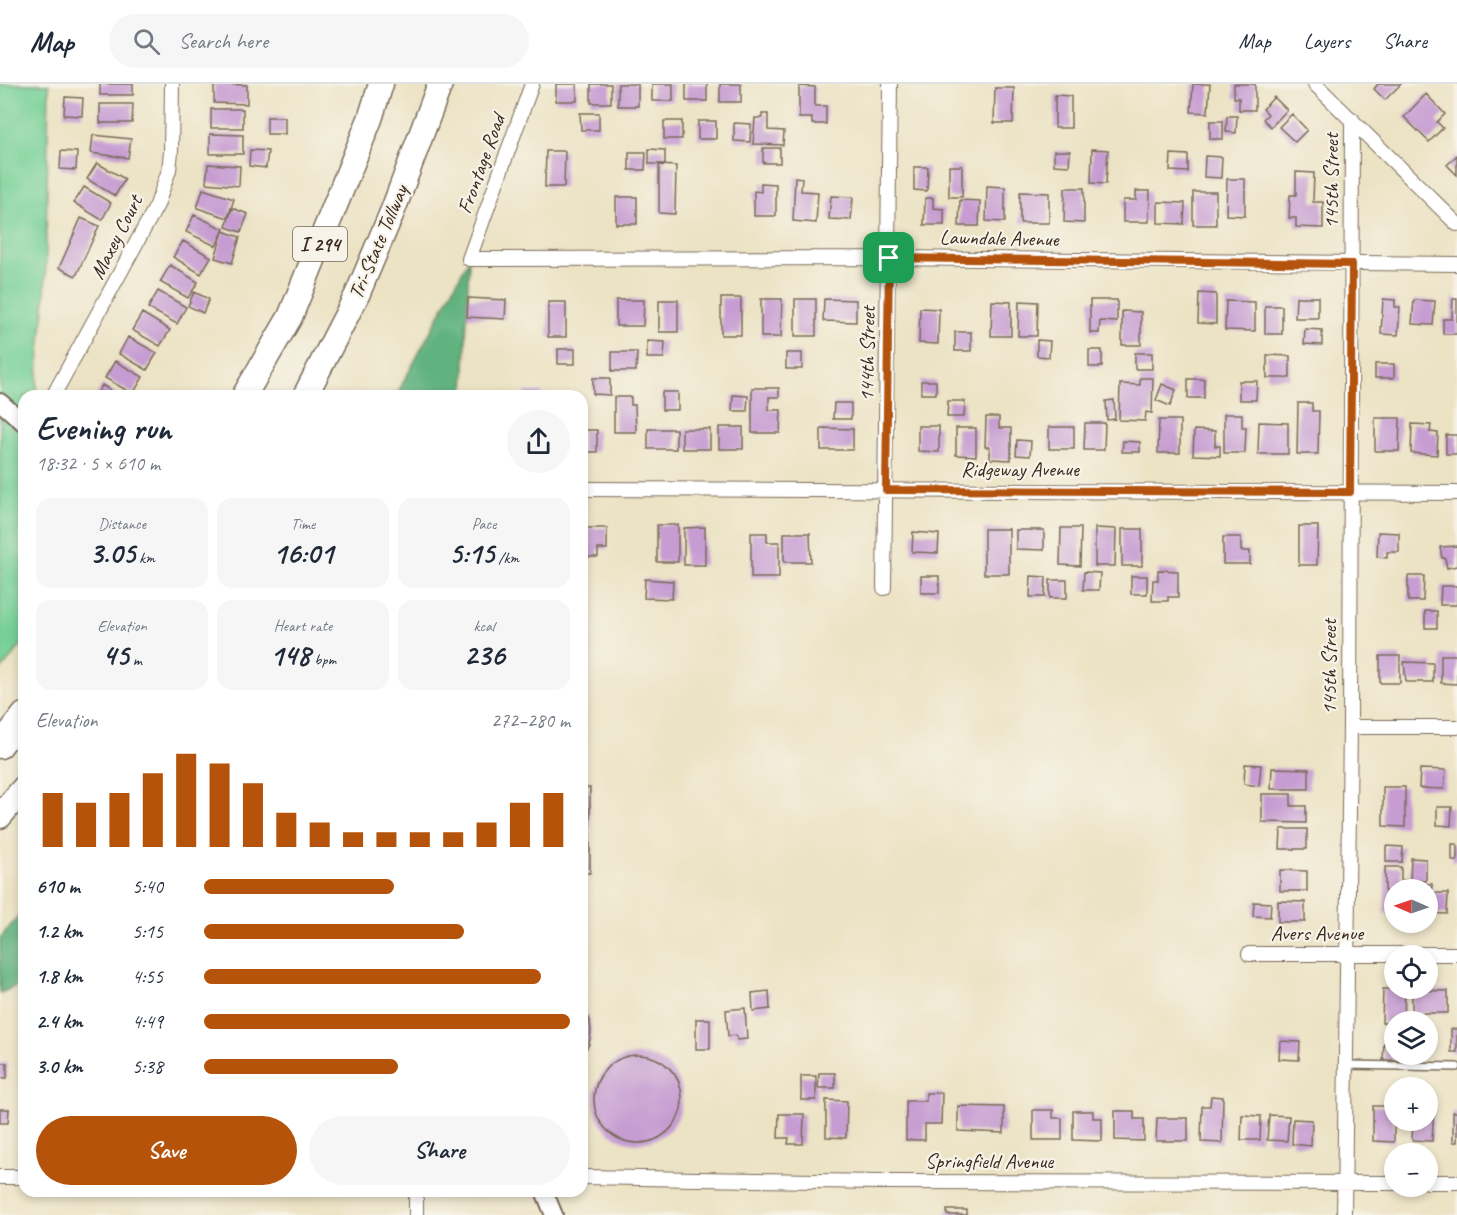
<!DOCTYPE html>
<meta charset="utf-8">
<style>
:root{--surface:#fff;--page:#f6f6f7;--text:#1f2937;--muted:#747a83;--line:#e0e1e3;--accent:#b45309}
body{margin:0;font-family:Caveat,sans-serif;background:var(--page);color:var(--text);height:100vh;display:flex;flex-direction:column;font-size:22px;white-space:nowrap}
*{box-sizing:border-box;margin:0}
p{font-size:20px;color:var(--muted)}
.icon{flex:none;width:33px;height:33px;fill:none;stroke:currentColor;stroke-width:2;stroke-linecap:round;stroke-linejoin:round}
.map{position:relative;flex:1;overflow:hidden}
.side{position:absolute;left:18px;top:306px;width:570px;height:807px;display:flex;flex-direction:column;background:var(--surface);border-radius:18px;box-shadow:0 3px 9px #0003}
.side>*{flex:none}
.needle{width:39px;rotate:272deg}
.controls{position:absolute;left:1384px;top:795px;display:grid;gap:12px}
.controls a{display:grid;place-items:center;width:54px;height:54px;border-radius:50%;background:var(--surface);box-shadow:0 3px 9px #0003;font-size:30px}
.pin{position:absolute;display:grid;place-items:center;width:51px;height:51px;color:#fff;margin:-26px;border-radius:12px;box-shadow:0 3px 9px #0006}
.round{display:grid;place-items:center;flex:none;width:63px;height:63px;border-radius:32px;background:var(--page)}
.summary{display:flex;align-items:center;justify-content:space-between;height:102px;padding:0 18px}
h1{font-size:33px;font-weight:700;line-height:45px}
.stats{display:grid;grid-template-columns:repeat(3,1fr);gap:9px;height:102px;padding:6px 18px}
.stats div{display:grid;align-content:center;border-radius:15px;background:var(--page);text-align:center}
.stats b{font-size:30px;font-weight:700}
.stats small{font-size:16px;font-weight:400}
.stats p{font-size:16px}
.chart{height:168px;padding:12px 18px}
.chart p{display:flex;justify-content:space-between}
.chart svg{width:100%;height:108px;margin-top:6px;stroke:var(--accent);stroke-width:6}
.cta{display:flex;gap:12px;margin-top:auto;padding:12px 18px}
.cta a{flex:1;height:69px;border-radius:36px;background:var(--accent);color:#fff;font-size:24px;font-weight:700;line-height:69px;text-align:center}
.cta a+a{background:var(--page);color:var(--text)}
ul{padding:0 18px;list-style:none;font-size:20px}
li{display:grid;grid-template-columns:96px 72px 1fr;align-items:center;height:45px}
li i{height:15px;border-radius:8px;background:var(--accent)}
header{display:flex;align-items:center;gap:36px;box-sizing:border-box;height:84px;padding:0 30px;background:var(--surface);border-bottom:2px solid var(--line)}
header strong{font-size:28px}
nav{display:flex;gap:33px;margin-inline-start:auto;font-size:21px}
.search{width:420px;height:54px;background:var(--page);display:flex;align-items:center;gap:15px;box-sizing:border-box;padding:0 21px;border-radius:33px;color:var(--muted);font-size:22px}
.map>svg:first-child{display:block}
.green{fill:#76d096;stroke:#587d5a;stroke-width:1.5}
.forest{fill:#60b27f;stroke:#4e6e4e;stroke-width:1.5}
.building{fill:#c69cd2}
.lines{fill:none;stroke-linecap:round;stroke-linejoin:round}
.service-casing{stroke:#796b58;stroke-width:10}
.minor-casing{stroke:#796b58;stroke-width:16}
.tertiary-casing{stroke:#796b58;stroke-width:20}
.motorway-casing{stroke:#796b58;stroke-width:27}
.service{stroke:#fff;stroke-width:7}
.minor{stroke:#fff;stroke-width:14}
.tertiary{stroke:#fff;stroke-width:16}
.motorway{stroke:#fff;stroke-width:24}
.route-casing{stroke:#fff;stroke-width:12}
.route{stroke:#b45309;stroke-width:8}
.labels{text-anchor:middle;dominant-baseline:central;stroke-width:4.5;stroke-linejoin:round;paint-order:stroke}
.shield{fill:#f7f3e8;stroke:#73665b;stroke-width:1.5}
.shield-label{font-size:20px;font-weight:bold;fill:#3b2a1e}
.street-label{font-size:21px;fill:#3b2a1e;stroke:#f7f3e8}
</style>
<header>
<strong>Map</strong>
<div class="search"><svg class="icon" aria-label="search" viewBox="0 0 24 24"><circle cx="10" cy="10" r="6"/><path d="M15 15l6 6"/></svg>Search here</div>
<nav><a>Map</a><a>Layers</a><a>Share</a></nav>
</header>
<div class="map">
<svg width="1457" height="1131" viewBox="0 0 1457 1131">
<rect width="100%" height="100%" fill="#f7f3e8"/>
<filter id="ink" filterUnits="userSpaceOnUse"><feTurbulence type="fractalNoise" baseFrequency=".0167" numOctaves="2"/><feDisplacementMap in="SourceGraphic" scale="12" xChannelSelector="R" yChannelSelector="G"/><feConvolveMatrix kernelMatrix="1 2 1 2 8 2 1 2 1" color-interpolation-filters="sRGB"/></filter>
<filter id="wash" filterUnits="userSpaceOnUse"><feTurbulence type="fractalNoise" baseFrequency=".008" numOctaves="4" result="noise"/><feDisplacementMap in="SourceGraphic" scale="24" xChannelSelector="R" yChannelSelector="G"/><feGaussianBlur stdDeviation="1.35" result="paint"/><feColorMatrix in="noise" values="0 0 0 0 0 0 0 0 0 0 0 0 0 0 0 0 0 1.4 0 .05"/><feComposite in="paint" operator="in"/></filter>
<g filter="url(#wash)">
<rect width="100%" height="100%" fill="#ece3c5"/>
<path class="green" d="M0,0H49L45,212L36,312H24V558L0,587Z"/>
<path class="forest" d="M469,175L464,312H396Z
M24,826V899L0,909V854Z"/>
<g id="blocks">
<path class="building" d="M100,0H133V11H100Z
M214,0L247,1V20L214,19Z
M556,0H577V17H556Z
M591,0H611V19H591Z
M618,0H638V22H618Z
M652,0H673V17H652Z
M686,0H707V17H686Z
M720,0H741V18H720Z
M1193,0H1210L1208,29L1191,28Z
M1234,0H1255V26H1239V14H1234Z
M1378,0H1401L1385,16L1374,5Z
M799,2L815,3V22H826V40H812V34H799Z
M995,4H1014L1013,39H994Z
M1426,10L1445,30L1437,38L1443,44L1429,58L1404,33Z
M1055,11L1071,12V44H1055Z
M65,13L83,14L82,32L64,31Z
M1274,13L1287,26L1271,43L1263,35L1268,30L1263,25Z
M100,20H133L132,39H100Z
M211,25H243V44H211Z
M580,29H599V46H581Z
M762,30H768V46L784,47L783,61L753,60L755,34H762Z
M1292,30L1307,46L1295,58L1279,43Z
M1227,32H1237L1236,49L1226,48Z
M267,33H285V50H267Z
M664,37H682V55H664Z
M698,37H716V55H698Z
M1210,37H1223V55H1210Z
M734,39L751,40L750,58L734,57Z
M210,50L243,51V70H210Z
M93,51L131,55L128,74L91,69Z
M763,64H780V79H763Z
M649,65L665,66V80H649Z
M1092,65L1108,66L1106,100L1091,99Z
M250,66L268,67L266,84L249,82Z
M61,67L77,68L76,86L60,85Z
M546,67H565L564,103H545Z
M1054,67H1070L1069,82L1054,81Z
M629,68H646L645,86H629Z
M1171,70L1188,71V88L1170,87Z
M1457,71V91L1447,81Z
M1205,72L1222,73L1221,94L1204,93Z
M97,79L125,95L115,112L87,95Z
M208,80L240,82L239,102L206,99Z
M659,81L676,82L675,130L659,129Z
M949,82H962V113H949Z
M914,83H928L927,107L914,106Z
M1296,88L1314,89L1313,118H1323V144L1296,143V134H1289L1290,111H1296Z
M795,93L802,94L801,107L818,108L816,139L793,137Z
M1227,95H1245V132L1226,131Z
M761,99L776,100V132H754V107L761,108Z
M987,102L1005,103V138L986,137Z
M84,103L111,119L102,136L74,119Z
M1065,104H1084V139L1064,138Z
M203,105L234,115L228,134L197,124Z
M1136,107H1150L1149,138H1123V116H1136Z
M1020,108L1049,109V139H1020Z
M1193,108H1216V141H1193Z
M831,112L853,113L851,136L829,135Z
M616,113H637V140H616Z
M925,114H933V124L944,125V141H924Z
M960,116L980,117L979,142H959Z
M1158,118L1185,119L1184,140L1158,139Z
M232,124L248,130L241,148L226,143Z
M194,131L224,145L216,162L186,148Z
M81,134L99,142L76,192L59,184Z
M223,147L240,153L232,179L215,174Z
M183,157L211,173L201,190L173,173Z
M170,181L198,198L188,214L160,198Z
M158,207L186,223L177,240L148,224Z
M194,208L209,215L203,229L188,222Z
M1199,209L1216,210V240L1198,239Z
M1296,213H1318V234H1295Z
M468,214L506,216L505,235L467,233Z
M721,214H741V251H721Z
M761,215H782L781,253H761Z
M795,215H816V252H795Z
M824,215L856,216V238L823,237Z
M1383,215L1395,216V223H1400L1398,251L1381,250Z
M1453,215H1457V250H1443V235H1452Z
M616,216H644L643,242H616Z
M659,216H678V248H659Z
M1090,216H1117V238L1100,237L1099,249H1090Z
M1414,216L1435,217L1433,241L1412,240Z
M992,217L1011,218V252H991Z
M1019,217L1038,218L1037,252H1018Z
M1226,217L1255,218V247L1225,246Z
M548,218H566V253H548Z
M1265,222H1282V250H1265Z
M920,224L939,225L938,260L919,259Z
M1122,227L1141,228V261H1122Z
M142,229L170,246L160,262L132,246Z
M1305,245L1322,246V261L1304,260Z
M955,248H971V267H955Z
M128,253L157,269L147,286L119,270Z
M1037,256L1050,257L1049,273L1037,272Z
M647,257L665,258L664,274H647Z
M558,265H575V280H558Z
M1089,266H1102V283H1089Z
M612,268H637L636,287H612Z
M786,269H802V285H786Z
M1135,269H1152V285H1135Z
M1267,271L1290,272V294H1267Z
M115,277L143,293L133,310L105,294Z
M1375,280H1394V294H1375Z
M593,294H610V311L593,310Z
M1140,294H1153L1152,329L1146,328L1145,337L1119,336L1120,300L1140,301Z
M1188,295H1204V314H1188Z
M921,297H936V310H921Z
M1239,297H1257L1256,316H1239Z
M1162,300L1176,306L1170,322L1156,316Z
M102,301L120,312H96Z
M752,304H779V313H769V326H781L780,349H752Z
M525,308H542V312H525Z
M662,308H678V326H662Z
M733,311L748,312L747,327H732Z
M614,313H631V321H635L636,348H614Z
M1114,316L1115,335L1107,336L1106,317Z
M948,317H965L964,333H947Z
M834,319H851V335H833Z
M1298,319H1312V327H1319L1318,370H1297Z
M1224,330H1242V343H1246L1245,369H1224Z
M986,333H999V344H1011V376L990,375V363H985Z
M1375,334H1400L1399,367H1375Z
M1159,336H1180V369H1158Z
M1259,338L1288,339V370H1258Z
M1085,339H1105L1104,366H1084Z
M1412,340L1431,341L1430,348L1438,349L1437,371L1411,369Z
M918,342H939V368L918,367Z
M719,343H743V365H719Z
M1049,343H1074V365H1049Z
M821,344L853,345V366H821Z
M956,344H976V372L956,371Z
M648,345H676V365H648Z
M682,345H710V365H682Z
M582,346H597V368H582Z
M1194,346L1215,347V362H1220V372L1193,371Z
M1446,351H1457V370H1446Z
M1017,356L1031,357L1030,372L1016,371Z
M1123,357L1140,358V368H1122Z
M657,441H678V478H657Z
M1299,442H1318L1317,481H1299Z
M705,443V481H684V444Z
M582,444H607V465H598V473H582Z
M1061,444H1081L1080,482L1060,481Z
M1095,444L1116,445L1115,482H1095Z
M984,445H1009V490H984Z
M1122,445H1142V482H1122Z
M1016,446H1044V466L1016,465Z
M913,448L939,450L938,469L912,468Z
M1378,448L1399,449V468H1387V474L1377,473Z
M751,449H767V458H779V494H751Z
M784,449H810L811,478H784Z
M1223,453H1241V467H1250V480H1223Z
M1457,462V482L1447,484L1445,474H1442L1440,463Z
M1158,486L1178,487V513H1168V517H1152L1153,496H1158Z
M1084,488L1100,489L1099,506H1083Z
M921,492H939V509H921Z
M1031,492L1046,493L1045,513H1030Z
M1131,492H1147V510H1131Z
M1408,492H1424L1423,517H1408Z
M645,495L673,497L672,515L644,514Z
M1050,496H1067V514H1050Z
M1441,502H1457V521H1440Z
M1425,527H1437V544H1425Z
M1441,571H1457V600L1441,599Z
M1380,572H1400V599H1380Z
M1404,578L1433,579V598H1406Z
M1245,680L1261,681L1259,702L1244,700Z
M1272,684L1309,685V705H1271Z
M1420,685L1446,686L1444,705L1419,704Z
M1383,703H1405V743L1383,742Z
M582,704H590V789H582Z
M1262,710H1291V722H1306V739L1262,738Z
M1437,723H1452L1451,742L1437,741Z
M1281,745H1307V765H1280Z
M1452,760H1457V777H1452Z
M1386,762L1403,763L1402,778H1386Z
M1411,774L1426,775V797H1410Z
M1385,783H1401V796H1407V806H1395V829H1385Z
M1280,786L1307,787V807H1280Z
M1420,800H1432L1431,809H1448L1447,830L1428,829V806H1420Z
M1278,817L1305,818V838H1278Z
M1254,818L1271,819L1270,833L1253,832Z
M1383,905H1405L1404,938L1382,939Z
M1412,906L1448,907V929H1412Z
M769,907L770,925L753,927L752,909Z
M582,923L590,936L591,948L589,960L582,972Z
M745,924L747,955L737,956L736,951L728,952L726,926Z
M696,935H710V965H696Z
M1451,945H1457V968H1451Z
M1280,957L1300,958L1299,976L1279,975Z
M1384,959H1395V970H1406V976H1383Z
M594 1015a44 44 0 1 1 88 0a44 44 0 1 1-88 0Z
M0,979H7V994H0Z
M819,989H835V1004H818Z
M801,992H816V1016H801Z
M926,1009H942L941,1040H925V1056H906V1017H926Z
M1211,1012L1223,1013L1222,1059L1201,1058L1202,1022H1210Z
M826,1016L847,1017L846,1054L826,1053Z
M1428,1021H1434L1432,1057L1412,1056L1413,1036H1428Z
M958,1022L1004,1023V1049L958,1047Z
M1373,1022H1394V1058L1373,1057Z
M0,1025H9L8,1039H0Z
M1033,1026H1053V1034H1062V1056H1033Z
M1073,1027H1093V1034H1102V1057L1073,1056Z
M1115,1027H1134V1035H1144V1057L1115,1056Z
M1453,1028H1457V1058H1453Z
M779,1030H804L803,1060H788L789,1054H778Z
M1242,1031L1261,1032L1260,1056H1241Z
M1269,1031L1289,1032L1287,1057L1267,1056Z
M1157,1034H1188V1057H1156Z
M1293,1035L1312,1036L1311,1062L1292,1060Z
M947,1126H967V1131H947Z"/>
</g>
</g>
<g filter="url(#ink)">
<use href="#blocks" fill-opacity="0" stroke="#796b58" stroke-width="1.5"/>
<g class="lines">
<g class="service-casing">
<path id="service" d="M1346,981L1457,983"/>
</g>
<g class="minor-casing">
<path id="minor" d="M532,0L469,175L889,174L1457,180
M1315,0L1457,140
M53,312L157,121L169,86L171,68L172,0
M582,405L1457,409
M884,504L890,0
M1350,643H1457
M1249,870H1457
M0,1093H24
M582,1093L879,1098L1395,1099
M1428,1098H1457
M416,1131V1107
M1344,1131L1350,643L1352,35"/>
</g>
<g class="tertiary-casing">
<path id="tertiary" d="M0,318L24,339
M544,1107L554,1131"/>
</g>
<g class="motorway-casing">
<path id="motorway" d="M244,312L290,233L370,35L381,0
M305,312L357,211L393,126L440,0
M0,662L24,631
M0,732L24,704"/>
</g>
<use href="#service" class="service"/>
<use href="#minor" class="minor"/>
<use href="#tertiary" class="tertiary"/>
<use href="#motorway" class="motorway"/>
</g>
</g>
<g class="lines" filter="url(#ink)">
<g class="route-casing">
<path id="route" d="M889,174L1352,180L1350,408L886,406Z"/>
</g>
<use href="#route" class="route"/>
</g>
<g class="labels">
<rect class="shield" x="293" y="143" width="54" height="34" rx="4.5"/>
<g class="shield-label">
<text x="320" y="160">I 294</text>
</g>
<g class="street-label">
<text transform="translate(481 80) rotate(-70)">Frontage Road</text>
<text transform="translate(1331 97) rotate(-90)">145th Street</text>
<text transform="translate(116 153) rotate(-63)">Maxey Court</text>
<text transform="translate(999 154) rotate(1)">Lawndale Avenue</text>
<text transform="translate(378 158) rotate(-67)">Tri-State Tollway</text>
<text transform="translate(867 270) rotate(-89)">144th Street</text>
<text x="1020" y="385">Ridgeway Avenue</text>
<text transform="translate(1329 583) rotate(-90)">145th Street</text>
<text x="1317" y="849">Avers Avenue</text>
<text x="989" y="1077">Springfield Avenue</text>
</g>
</g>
</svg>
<div class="controls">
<a><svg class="needle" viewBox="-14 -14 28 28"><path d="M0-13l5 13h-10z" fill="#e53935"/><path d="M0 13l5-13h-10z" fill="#747a83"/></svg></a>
<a><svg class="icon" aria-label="locate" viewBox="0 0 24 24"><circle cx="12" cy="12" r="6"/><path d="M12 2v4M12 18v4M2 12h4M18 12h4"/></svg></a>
<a><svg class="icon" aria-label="layers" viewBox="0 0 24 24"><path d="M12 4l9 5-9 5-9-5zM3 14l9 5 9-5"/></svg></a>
<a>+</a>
<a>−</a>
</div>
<div class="pin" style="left:889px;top:174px;background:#1e9e55"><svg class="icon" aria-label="arrive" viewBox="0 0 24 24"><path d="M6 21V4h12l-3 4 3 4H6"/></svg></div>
<section class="side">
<div class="summary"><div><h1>Evening run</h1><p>18:32 · 5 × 610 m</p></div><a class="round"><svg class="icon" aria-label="share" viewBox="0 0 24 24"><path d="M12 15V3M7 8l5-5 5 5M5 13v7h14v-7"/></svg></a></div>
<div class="stats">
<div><p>Distance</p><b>3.05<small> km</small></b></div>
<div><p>Time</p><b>16:01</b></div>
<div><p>Pace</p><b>5:15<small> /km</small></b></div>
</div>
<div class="stats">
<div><p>Elevation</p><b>45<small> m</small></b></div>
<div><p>Heart rate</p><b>148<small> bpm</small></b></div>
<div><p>kcal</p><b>236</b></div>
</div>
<div class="chart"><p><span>Elevation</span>272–280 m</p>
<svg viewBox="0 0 160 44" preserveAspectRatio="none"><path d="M5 44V22M15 44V26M25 44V22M35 44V14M45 44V6M55 44V10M65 44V18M75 44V30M85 44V34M95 44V38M105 44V38M115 44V38M125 44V38M135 44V34M145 44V26M155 44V22"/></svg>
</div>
<ul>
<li><b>610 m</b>5:40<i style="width:52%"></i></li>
<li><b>1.2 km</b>5:15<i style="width:71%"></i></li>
<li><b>1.8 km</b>4:55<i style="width:92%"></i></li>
<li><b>2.4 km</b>4:49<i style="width:100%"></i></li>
<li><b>3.0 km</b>5:38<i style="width:53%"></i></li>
</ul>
<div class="cta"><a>Save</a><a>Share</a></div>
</section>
</div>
